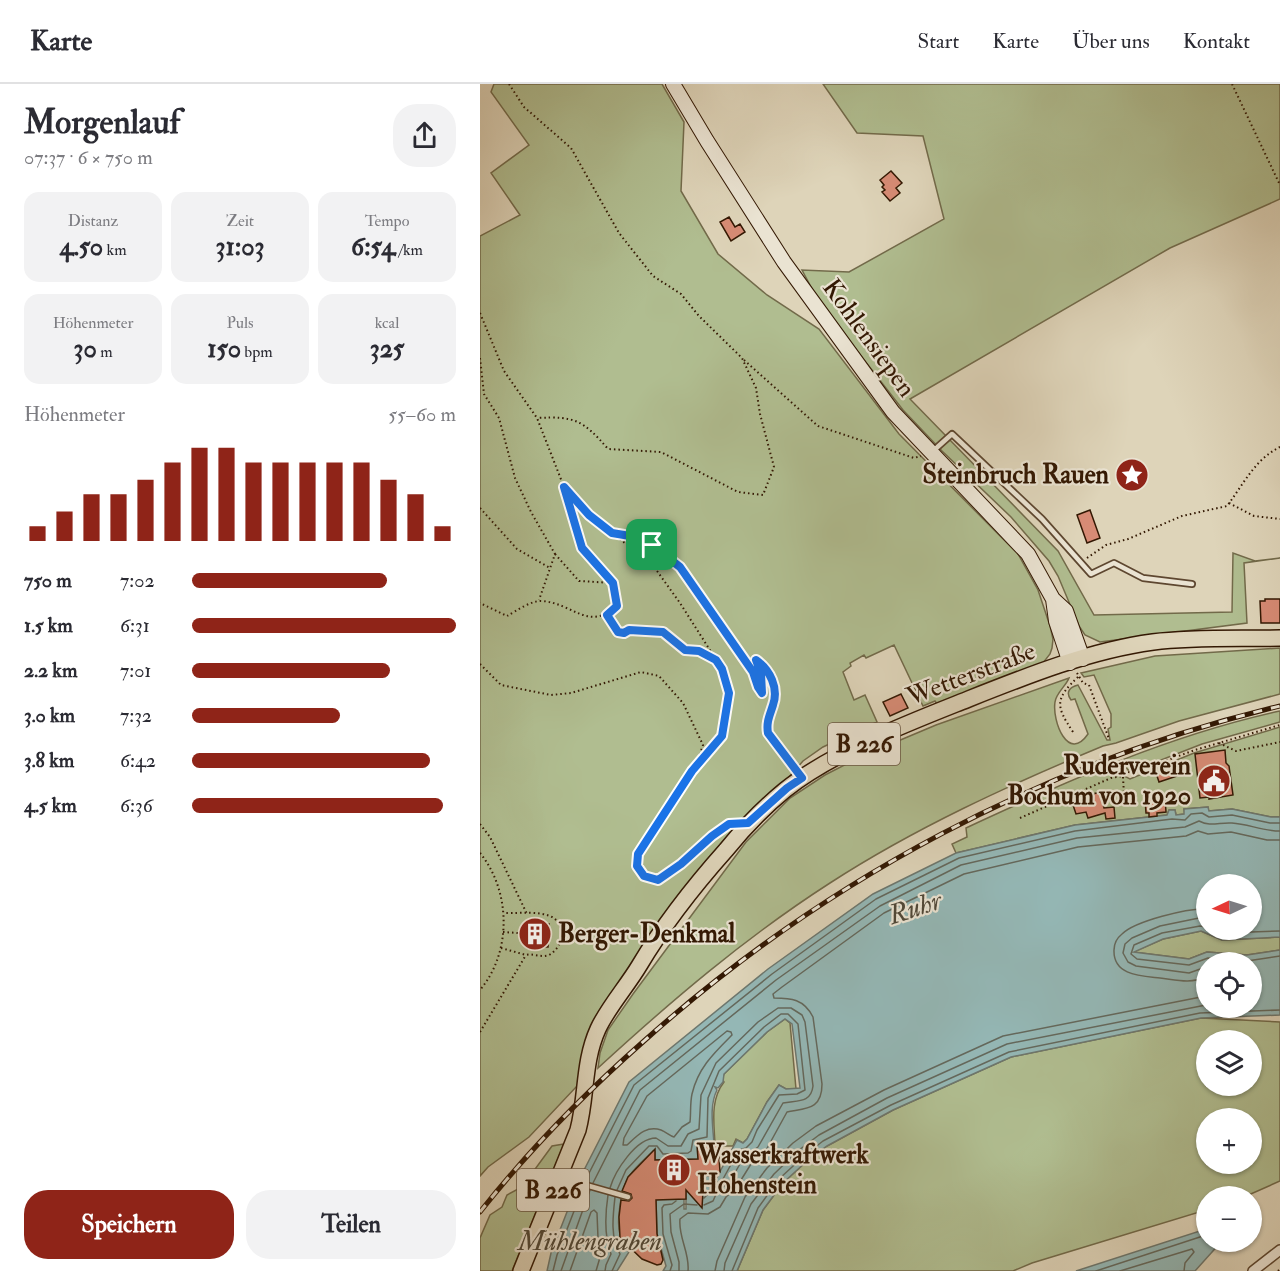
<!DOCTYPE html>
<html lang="de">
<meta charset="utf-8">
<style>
:root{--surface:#fff;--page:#f2f2f3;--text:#2b2b33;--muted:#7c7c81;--line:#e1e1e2;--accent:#8f2418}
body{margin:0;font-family:"IM FELL Double Pica",serif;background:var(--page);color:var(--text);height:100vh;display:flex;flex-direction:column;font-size:22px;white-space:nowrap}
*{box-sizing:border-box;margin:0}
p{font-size:20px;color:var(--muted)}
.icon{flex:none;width:33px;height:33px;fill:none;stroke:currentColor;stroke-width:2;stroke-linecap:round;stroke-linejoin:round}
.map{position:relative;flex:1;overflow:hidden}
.details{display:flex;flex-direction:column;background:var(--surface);width:480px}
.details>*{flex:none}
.needle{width:39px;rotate:266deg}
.fabs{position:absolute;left:716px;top:790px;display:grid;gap:12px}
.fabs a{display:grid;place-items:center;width:66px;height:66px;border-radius:50%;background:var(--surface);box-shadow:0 2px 4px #0004;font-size:30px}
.pin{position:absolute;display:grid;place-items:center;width:51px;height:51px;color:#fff;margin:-26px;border-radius:12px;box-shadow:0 3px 9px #0006}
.round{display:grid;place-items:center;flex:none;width:63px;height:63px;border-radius:24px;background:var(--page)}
.overview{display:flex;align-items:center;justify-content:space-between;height:102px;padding:0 24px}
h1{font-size:33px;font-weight:800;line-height:45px}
.stats{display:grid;grid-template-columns:repeat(3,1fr);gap:9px;height:102px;padding:6px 24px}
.stats div{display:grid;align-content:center;border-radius:15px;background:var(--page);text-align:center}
.stats b{font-size:26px;font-weight:800}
.stats small{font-size:16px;font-weight:400}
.stats p{font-size:16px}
.chart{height:168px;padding:12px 24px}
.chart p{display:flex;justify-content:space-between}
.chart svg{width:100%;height:108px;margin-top:6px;stroke:var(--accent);stroke-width:6}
.action{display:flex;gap:12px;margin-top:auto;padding:12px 24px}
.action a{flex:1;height:69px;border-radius:24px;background:var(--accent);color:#fff;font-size:24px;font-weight:800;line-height:69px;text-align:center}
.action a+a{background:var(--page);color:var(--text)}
ul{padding:0 24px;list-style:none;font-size:20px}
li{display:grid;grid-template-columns:96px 72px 1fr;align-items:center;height:45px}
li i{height:15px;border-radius:8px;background:var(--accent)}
header{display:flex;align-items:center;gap:36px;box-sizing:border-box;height:84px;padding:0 30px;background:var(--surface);border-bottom:2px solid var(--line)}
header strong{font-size:28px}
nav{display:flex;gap:33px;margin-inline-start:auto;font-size:21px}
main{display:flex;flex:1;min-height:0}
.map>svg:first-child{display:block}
.green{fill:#b0bd90;stroke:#726a4a;stroke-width:1.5;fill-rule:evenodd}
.water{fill:#94b7b5;stroke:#6d776e;stroke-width:1.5;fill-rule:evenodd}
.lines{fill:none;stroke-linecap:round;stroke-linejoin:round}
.shore{stroke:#64685c;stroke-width:1.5}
.building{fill:#d78b75;stroke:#331803;stroke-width:1.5}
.lane-casing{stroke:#5e4730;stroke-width:8}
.street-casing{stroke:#5e4730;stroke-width:12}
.secondary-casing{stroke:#331803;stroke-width:16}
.primary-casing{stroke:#331803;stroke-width:18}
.path{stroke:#331803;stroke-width:2;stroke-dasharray:1.5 3;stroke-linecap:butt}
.lane{stroke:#eae3d2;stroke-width:4.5}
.street{stroke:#eae3d2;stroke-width:9}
.secondary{stroke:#eae3d2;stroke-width:14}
.primary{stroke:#ded4b9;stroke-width:15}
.rail-casing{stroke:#331803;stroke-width:5}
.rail{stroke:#eae3d2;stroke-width:3;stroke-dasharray:9;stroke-linecap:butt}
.route-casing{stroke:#fff;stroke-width:12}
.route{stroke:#1a73e8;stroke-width:8}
.labels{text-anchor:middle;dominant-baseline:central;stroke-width:4.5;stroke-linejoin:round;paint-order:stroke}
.shield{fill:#eae3d2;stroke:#6a5541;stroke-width:1.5}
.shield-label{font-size:24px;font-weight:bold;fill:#331803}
.street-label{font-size:26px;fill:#331803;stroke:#eae3d2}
.poi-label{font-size:26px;font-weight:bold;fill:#331803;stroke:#eae3d2;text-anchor:end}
.water-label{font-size:27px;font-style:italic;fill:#504838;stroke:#eae3d2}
</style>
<header>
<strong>Karte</strong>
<nav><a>Start</a><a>Karte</a><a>Über uns</a><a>Kontakt</a></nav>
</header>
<main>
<section class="details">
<div class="overview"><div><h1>Morgenlauf</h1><p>07:37 · 6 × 750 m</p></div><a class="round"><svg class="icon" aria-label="share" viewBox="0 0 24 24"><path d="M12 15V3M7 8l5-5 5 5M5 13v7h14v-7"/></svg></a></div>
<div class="stats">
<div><p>Distanz</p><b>4.50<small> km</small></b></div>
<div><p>Zeit</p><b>31:03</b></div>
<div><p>Tempo</p><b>6:54<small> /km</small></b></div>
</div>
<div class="stats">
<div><p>Höhenmeter</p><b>30<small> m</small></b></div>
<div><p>Puls</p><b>150<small> bpm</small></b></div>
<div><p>kcal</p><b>325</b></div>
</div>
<div class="chart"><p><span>Höhenmeter</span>55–60 m</p>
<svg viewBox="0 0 160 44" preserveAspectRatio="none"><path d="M5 44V38M15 44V32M25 44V25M35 44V25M45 44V19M55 44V12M65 44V6M75 44V6M85 44V12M95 44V12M105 44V12M115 44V12M125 44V12M135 44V19M145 44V25M155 44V38"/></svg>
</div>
<ul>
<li><b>750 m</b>7:02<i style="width:74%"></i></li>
<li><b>1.5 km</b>6:31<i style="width:100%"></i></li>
<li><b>2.2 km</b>7:01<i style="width:75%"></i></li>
<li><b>3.0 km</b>7:32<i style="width:56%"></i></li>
<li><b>3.8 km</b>6:42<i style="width:90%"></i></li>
<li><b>4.5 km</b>6:36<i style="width:95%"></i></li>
</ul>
<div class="action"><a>Speichern</a><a>Teilen</a></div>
</section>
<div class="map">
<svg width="800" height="1187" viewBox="0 0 800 1187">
<rect width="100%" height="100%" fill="#ded4b9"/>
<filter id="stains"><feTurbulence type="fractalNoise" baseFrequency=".00333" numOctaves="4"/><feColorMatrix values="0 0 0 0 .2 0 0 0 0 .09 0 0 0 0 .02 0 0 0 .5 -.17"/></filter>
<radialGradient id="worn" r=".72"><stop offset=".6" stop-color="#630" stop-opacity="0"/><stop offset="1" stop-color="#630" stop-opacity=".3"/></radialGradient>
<path class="green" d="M14,0H182L204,38L201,107L238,170L287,211L339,245L419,350L538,470L558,506L570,542L573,555L572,564L570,570L563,579L457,620L455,617L443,622L414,561L386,574L384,571L370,579L371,582L363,588L374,616L385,611L397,638L343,663L323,677L309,693L268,731L180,836L109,950L98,1001L49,1053L8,1083L0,1092V152L40,131L11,89L49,61L11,8Z
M343,0H800V115L690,164L430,315L578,467L614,531L752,528L753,469L775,477L800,474L764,479L767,539L620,558L605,551L599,542L578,492L569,477L531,433L462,367L423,326L339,218L322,186L369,188L464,135L443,52L377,49Z
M800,564V610L699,637L636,659L623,662C529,701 435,744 350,799C266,853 191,917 118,984L120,969L128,946L153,910L266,758L310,714L345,691L380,673L456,641L589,594C586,602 576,609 575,618C572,637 588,679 608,650L595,615L591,616C585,608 590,603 598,601L627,656H630L628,645L631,643V630L614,591L604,593L601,589L675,572Z
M800,627V638L722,660L658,685L648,686L642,678L636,681L644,692L650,695L714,669L800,643V733H791L752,725L728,727V723L704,725L705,730L696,731L695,726H689L687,731L595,741L476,769L472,760L487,753L486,744C587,697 690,651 800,627Z
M721,847L742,856L800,853V866L767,871L727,868L709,875L653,868L683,855Z
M721,934L800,938V1097L764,1113H726V1126L552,1179L533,1187H257L283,1126L303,1099L328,1076L347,1062L413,1026L531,973ZM726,957H771V1002H726ZM726,1035H771V1080H726Z
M305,935L310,939L316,1005H306L299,1001L287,1018L267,1055L263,1059L256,1055L253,1062H238L235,1060C234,1038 230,1016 244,998L242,995L244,990L287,948Z
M84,1060L32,1187H0V1154L10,1131L22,1123L27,1111L42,1103L72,1062Z"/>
<path class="water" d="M728,723L729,727L752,725L791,733H800V853L742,856L721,847L683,855L654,868L709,875L727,868L767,871L800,866V931L721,934L531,973L413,1026L347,1062L328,1076L303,1099L283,1126L257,1187H183L186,1182L177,1150L176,1115L204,1106V1125H206V1106L224,1108L223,1088L237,1093L257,1056L263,1059L267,1055L287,1018L299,1001L306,1005L320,1004L312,940L305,935L287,948L244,990L243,998L238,1004L235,1003L237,1006C229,1022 233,1042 234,1060H217L218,1075L175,1076V1068L173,1067C165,1075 156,1082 150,1091C141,1103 133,1147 144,1158L141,1161L149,1168L137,1187H67L71,1169L101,1092L149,998L288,885L393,810L476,769L595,741L687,731L689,726H695L696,731L704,730V725ZM726,801H771V846H726ZM726,879H771V924H726Z
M726,1145V1158H741L715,1187H596Z"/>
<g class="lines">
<path class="shore" d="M726,825C708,824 655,837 642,850C637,854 634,860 634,866C633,892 662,892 680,894C697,896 710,900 726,893
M726,835L719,834L680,842L652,854L645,860L643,869L648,878L656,882L709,889L726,883
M726,843L720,842L682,849L654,861L651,870L657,875L709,881L728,874L767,877L800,872
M734,846L743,849L800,847
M247,947L251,948L252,951C234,969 218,984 212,1010C210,1019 211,1029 210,1038L202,1043L194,1053C190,1052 186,1048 181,1046C166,1041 157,1052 147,1061H143L144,1054L167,1012Z
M105,1097L154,1001L292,890L396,815L479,774L595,747L692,735L705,736L711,730L722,729L729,733L752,731L790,739H800
M113,1099L160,1006L296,896L400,822L481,781L597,754L705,743L719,737C730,743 740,738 752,739C768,740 783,747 800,747
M130,1104C135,1087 156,1054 176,1054L188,1062H201L208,1050L219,1045L221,1011L236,979L278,938L298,924H311L322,931L325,938L333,1002C331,1020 316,1016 303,1019L278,1063L264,1073L249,1099L238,1106L233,1117L224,1121
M137,1106L146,1086L169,1062H177L183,1070L208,1069L211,1067L213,1056L227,1053L228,1014L239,987L284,943L301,930H308L318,940L325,1006L317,1010L299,1011L277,1046L272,1058L266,1064L259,1066L243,1095L239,1098H231L229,1109L224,1114
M73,1187L77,1171L103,1104
M81,1187L110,1106
M90,1187L111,1128L114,1126L117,1129L118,1154L121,1170L116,1187
M125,1187L126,1181L131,1170C124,1152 125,1131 128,1111
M132,1187L140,1170C130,1154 133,1131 135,1113
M190,1187L192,1181L183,1150L182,1124L184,1121L192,1120L196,1117
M199,1187V1178L191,1148L190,1130L204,1120L217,1121
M208,1187C210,1169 198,1153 200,1135L208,1129L228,1130L240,1123L246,1113L256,1104L271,1080L285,1068L307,1028C326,1024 342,1026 342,1000L333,933C324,915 311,914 294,914L293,910L302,903L404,829L484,790L598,763L706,752L718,747L728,750L751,748L787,756H800
M235,1187L237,1177L265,1113L287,1084L313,1059L336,1042L404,1006L523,952L726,912
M244,1187L245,1179L271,1120L294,1090L319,1066L339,1051L407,1014L527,960L726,921
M252,1187L278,1124L299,1095L324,1072L343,1057L411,1021L529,968L720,929L800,926
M616,1187L726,1151
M640,1187L712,1165L714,1168L705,1179L704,1187"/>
</g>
<path class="building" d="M411,87L422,99L416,104L420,109L410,117L402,108L405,106L402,103L404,101L400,96Z
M249,133L255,143L260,140L265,148L251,157L240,138Z
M610,426L620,454L607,459L597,431Z
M785,515H800V539H781L780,517H785Z
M421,610L428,624L410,632L403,618Z
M745,666L746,679L749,682L753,711L729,715V713L720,714L715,670Z
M694,683L697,692L679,698L676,689Z
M620,708L624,724L634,723L635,734L626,735L625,729L608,734L606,728L596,730L593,721L608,717L606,712Z
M685,714L686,728L677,729V732L669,733V729H666L665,715Z
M49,839L69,840L68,863L47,862V855H41L42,844H48Z
M238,1059L240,1088L237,1093L224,1091L222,1124L206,1106V1115L176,1116L177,1150L183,1176L181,1180L177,1181L162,1175L140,1154L139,1133L141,1116L149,1117L152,1114L151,1110L142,1107L148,1093L175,1065V1076L218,1075L217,1060Z"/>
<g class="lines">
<g class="lane-casing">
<path id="lane" d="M453,367L472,350L562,435L611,490L634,479L663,494L712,500
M81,1094L148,1113"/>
</g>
<g class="street-casing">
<path id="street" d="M773,1187L800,1166"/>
</g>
<g class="secondary-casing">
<path id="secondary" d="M193,0L227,57L304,178L413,328L548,470L573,515L586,527L603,575
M573,515L576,537L590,579"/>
</g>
<g class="primary-casing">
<path id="primary" d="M41,1187L98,1046C107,1012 103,978 118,945C127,925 147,902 159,882C184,840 213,803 246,766C264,744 283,724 305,706C350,670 423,641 476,620C539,595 606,567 673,558C715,553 758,555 800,554"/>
</g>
<path class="path" d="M29,0L44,23L91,64L139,149L173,192L201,210L219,232L262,274L276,304L280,330L294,383L283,411L258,408L181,368L128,365C103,336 95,332 57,334
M752,0L800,101
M0,229L24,287L57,334L84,403L102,464L133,499L137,522C108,548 93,519 62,517C52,516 36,527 27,532L0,519
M0,274L4,310L19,334L35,394L51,428L75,470L59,516
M264,276L338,342L434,374L441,372
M84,403L109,431L172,480L200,519L242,585L249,609L242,652L212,687L158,770L157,782L164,791L178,796L201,780L232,751L251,740
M749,419L774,432L800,435
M0,424L37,465L70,484
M134,449C191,460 204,487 234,531C246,551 260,569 273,589L278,603L282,609L281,590L276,576C292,588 299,606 292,625C289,632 286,639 288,647C290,658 308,675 315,685
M75,470L99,497L133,499
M607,474L626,461L648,455L702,432L747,422C763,401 775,375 800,363
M127,531L138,548L144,549L149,547L183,548L205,566L219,567L235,576
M0,580L21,601L71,611L91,609L161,588L179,592L203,619L223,661L216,682
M597,589L603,599L609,601L629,655
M593,648C575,621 575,615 599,592
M739,659L756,667L800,658
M639,679L643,686L652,689L715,666L800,641
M643,693L644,711
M540,734L631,694L642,692L643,686
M0,740L10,753L47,830
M0,769C31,807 32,868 0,906
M51,842L66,843L64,860L50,858Z
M23,848L53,850
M21,864L46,871C53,869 61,874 69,871C76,867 81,860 81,852C84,822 43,830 24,829
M0,948L46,871
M798,1187L800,1185"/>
<use href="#lane" class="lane"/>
<use href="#street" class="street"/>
<use href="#secondary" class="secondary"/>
<use href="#primary" class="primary"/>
<g class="rail-casing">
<path id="rail" d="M0,1128C49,1066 105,1009 164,957C345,795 563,679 800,622"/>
</g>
<use href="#rail" class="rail"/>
</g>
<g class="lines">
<g class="route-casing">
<path id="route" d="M84,403L109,431L132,449L150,452L172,461L200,483L273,588L278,603L282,609L281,590L276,576C290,586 299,604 293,621C290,631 286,638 288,649L322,694L307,704L268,739L249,740L232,752L201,780L178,796L164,792L157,782L158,770L212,687L242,652L249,609L242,585L236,576L219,567L205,566L183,548L149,546L144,549L138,548L127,531L137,522L133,499L102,464Z"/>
</g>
<use href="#route" class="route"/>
</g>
<defs>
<g id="sight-disc" transform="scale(1.725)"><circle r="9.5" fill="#8f2418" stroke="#eae3d2"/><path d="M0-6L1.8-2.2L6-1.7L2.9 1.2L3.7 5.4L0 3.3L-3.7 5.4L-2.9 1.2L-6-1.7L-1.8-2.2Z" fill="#fff"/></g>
<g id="civic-disc" transform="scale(1.725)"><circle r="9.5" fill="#8f2418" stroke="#eae3d2"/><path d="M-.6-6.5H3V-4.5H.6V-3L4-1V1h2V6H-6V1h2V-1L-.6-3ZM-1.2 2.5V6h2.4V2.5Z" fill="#fff"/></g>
<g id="building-disc" transform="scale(1.725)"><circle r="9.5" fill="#8f2418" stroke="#eae3d2"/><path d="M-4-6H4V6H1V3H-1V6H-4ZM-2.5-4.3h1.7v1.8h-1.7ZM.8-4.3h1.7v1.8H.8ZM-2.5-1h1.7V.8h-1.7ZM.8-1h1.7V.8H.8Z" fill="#fff"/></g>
</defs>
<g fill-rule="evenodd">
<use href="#sight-disc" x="652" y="391"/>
<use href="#civic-disc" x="734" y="697"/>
<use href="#building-disc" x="55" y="850"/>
<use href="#building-disc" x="194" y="1086"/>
</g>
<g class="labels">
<g class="shield">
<rect x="348" y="639" width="72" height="42" rx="4.5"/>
<rect x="37" y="1085" width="72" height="42" rx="4.5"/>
</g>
<g class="shield-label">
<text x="384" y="660">B 226</text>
<text x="73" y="1106">B 226</text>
</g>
<g class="street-label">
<text transform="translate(389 254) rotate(54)">Kohlensiepen</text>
<text transform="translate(491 590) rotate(-21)">Wetterstraße</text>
</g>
<g class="poi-label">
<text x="629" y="391">Steinbruch Rauen</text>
<text x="711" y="682">Ruderverein<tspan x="711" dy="30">Bochum von 1920</tspan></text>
<text x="78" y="850" text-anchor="start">Berger-Denkmal</text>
<text x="217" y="1071" text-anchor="start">Wasserkraftwerk<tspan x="217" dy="30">Hohenstein</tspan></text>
</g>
<g class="water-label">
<text transform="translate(435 824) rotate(-18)">Ruhr</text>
<text x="110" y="1157">Mühlengraben</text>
</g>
</g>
<rect width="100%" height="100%" filter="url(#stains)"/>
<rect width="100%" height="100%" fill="url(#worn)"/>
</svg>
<div class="fabs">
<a><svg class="needle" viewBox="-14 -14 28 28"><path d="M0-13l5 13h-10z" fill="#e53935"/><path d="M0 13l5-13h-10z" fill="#7c7c81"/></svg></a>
<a><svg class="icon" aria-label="locate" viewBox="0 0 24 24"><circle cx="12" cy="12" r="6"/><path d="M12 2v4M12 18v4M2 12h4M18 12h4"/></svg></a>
<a><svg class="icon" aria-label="layers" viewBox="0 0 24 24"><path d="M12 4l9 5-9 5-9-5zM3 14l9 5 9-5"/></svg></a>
<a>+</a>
<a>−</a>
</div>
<div class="pin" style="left:172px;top:461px;background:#1e9e55"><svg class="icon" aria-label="arrive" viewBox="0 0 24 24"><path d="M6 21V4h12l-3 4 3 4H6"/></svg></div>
</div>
</main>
